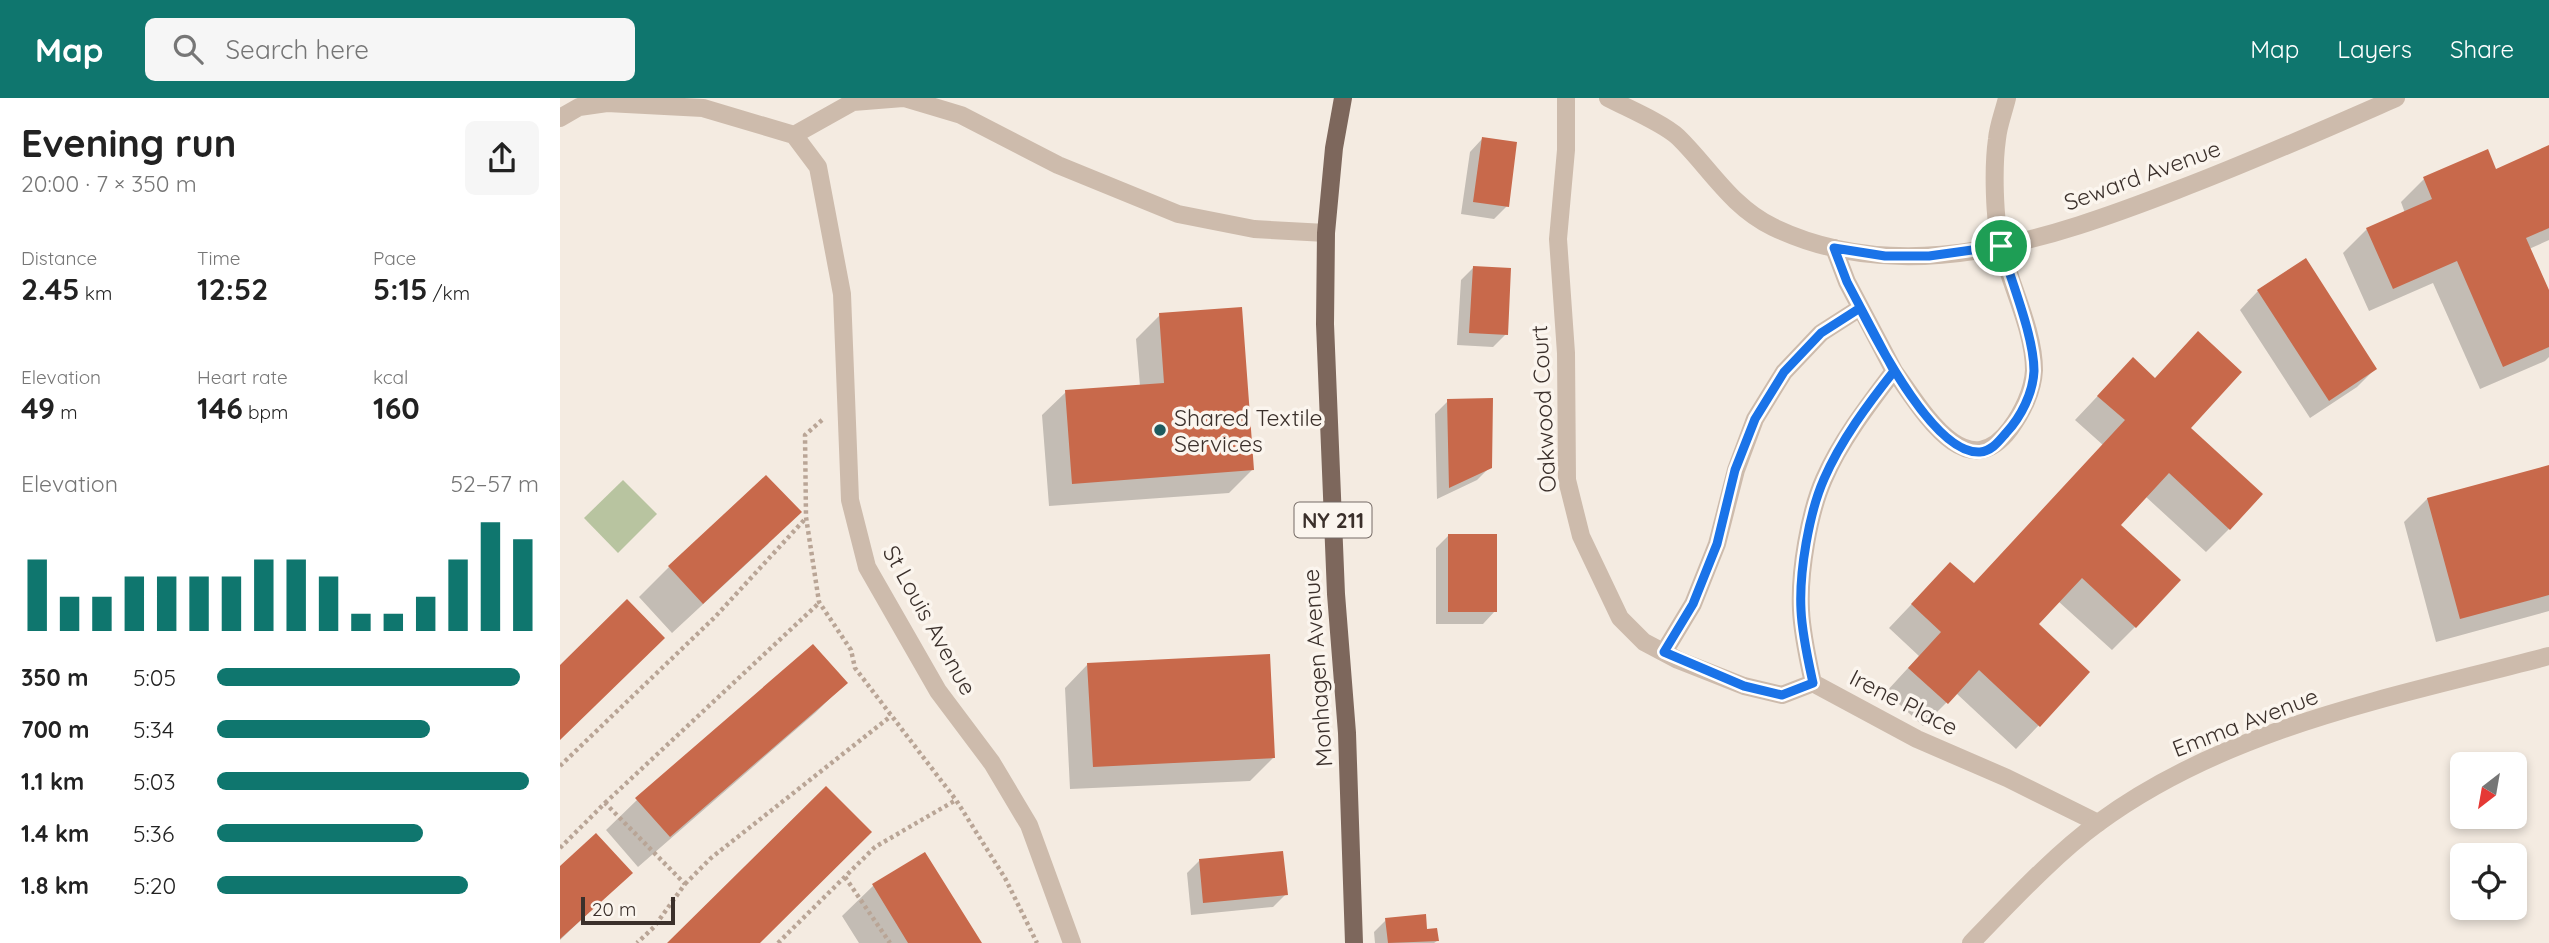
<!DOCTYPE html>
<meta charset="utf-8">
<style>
:root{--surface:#fff;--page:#f6f6f6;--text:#222;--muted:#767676;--accent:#0f766e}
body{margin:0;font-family:Quicksand,sans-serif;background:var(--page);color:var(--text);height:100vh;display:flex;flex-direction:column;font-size:26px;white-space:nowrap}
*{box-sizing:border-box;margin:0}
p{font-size:23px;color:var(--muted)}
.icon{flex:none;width:38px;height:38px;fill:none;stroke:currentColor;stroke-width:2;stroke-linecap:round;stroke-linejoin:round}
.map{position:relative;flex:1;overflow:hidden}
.drawer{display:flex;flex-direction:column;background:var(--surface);width:560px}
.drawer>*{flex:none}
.needle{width:46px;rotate:211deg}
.buttons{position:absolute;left:1890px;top:654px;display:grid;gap:14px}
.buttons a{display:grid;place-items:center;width:77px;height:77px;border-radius:10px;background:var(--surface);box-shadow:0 4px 10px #0003;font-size:35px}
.scale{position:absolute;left:21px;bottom:18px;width:94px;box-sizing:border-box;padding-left:7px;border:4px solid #3b302b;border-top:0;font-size:19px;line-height:24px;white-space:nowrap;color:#3b302b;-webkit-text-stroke:5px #fbf5ee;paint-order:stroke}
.pin{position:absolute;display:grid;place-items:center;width:60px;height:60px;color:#fff;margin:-30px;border:4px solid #fff;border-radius:50%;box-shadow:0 2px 7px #0007}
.round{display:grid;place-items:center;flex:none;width:74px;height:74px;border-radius:10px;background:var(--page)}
.summary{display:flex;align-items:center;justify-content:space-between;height:119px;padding:0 21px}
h1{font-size:38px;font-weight:700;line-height:52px}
.stats{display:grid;grid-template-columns:repeat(3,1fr);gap:10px;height:119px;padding:7px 21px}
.stats div{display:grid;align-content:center}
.stats b{font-size:30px;font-weight:700}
.stats small{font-size:19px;font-weight:400}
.stats p{font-size:19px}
.chart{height:196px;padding:14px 21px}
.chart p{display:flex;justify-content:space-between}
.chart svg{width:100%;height:126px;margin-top:7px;stroke:var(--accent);stroke-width:6}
ul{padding:0 21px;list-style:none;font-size:23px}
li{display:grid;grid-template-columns:112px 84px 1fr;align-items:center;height:52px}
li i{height:18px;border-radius:9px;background:var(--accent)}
header{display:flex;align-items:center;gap:42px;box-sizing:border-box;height:98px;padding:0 35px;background:var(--accent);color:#fff}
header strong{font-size:33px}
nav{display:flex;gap:38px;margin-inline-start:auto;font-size:24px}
.search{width:490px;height:63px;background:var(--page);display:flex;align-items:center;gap:18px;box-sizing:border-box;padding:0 24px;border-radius:10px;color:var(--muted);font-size:26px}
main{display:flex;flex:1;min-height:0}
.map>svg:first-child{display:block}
.green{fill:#b8c4a0}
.shadow{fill:#0003}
.building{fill:#c8694b}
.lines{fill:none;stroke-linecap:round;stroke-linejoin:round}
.path{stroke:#b9a596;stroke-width:4.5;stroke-dasharray:3.5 3.5;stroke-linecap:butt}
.service{stroke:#cdbbac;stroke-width:18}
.minor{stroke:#cdbbac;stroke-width:18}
.primary{stroke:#7d675c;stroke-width:18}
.route-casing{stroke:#fff;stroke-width:14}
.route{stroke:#1a73e8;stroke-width:9}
.poi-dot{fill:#1f5a5e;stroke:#fbf5ee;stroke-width:2.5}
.labels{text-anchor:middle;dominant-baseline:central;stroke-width:7;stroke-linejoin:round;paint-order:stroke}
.shield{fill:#fbf5ee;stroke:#756b66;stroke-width:2}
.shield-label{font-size:21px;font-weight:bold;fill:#3b302b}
.street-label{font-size:23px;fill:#3b302b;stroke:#fbf5ee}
.poi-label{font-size:23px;fill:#3b302b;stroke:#fbf5ee;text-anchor:start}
</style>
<header>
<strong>Map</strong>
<div class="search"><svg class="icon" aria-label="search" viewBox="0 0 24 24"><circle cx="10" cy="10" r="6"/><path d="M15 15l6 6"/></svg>Search here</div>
<nav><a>Map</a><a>Layers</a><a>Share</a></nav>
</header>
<main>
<section class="drawer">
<div class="summary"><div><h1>Evening run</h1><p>20:00 · 7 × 350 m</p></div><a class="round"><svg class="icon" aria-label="share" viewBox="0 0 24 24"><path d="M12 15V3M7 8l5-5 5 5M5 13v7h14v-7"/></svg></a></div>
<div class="stats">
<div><p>Distance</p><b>2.45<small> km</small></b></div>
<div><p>Time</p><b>12:52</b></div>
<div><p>Pace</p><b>5:15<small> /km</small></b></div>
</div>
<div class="stats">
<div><p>Elevation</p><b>49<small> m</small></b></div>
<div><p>Heart rate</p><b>146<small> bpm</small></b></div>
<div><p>kcal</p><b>160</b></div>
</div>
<div class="chart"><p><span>Elevation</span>52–57 m</p>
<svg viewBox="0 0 160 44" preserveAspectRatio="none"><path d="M5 44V19M15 44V32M25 44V32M35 44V25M45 44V25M55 44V25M65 44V25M75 44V19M85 44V19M95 44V25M105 44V38M115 44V38M125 44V32M135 44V19M145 44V6M155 44V12"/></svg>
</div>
<ul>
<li><b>350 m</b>5:05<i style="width:94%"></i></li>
<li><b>700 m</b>5:34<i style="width:66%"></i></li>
<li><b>1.1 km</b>5:03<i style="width:97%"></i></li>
<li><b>1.4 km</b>5:36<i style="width:64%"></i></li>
<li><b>1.8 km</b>5:20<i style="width:78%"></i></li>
</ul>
</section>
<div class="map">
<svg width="1989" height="845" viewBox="0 0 1989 845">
<rect width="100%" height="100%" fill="#f4ebe1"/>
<path class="green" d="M63,382L97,416L58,455L24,420Z"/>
<path class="shadow" d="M922,41L947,108L934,121L901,116L910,54Z
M1989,49V142L1969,151L1989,196V259L1985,263L1920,291L1873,185L1809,213L1783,155L1807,131L1845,115L1841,104L1864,81L1935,73Z
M913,170L946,236L933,249L897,247L901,182Z
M1698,193L1815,271L1797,289L1750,320L1680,212Z
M600,217L692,372L669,395L489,408L482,317L506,294L580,288L576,241Z
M1550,285L1628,330L1669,431L1646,454L1585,398L1558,427L1618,482L1575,529L1552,552L1498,503L1476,526L1479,627L1456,651L1396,595L1363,628L1326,594L1359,558L1329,530L1367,490L1413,487L1543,347L1515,322Z
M888,303L930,369L917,382L877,401L875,316Z
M1989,369V513L1876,544L1844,424L1867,401Z
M888,438L935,513L923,526H876V450Z
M209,445L112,535L79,499L109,469Z
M528,566L713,660L690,683L510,691L505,590Z
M286,585L255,615L78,769L46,732L77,702Z
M364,756L419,845H299L282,818L313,788Z
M640,762L726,796L713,809L631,817L627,775Z
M0,770L70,775L0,842Z
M826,822L866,833L877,843L874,845H815L814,834Z"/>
<path class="building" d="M922,39L957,44L949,109L913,104Z
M1989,47V130L1966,140L1989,192V249L1943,269L1897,163L1833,191L1806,130L1872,101L1863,79L1928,51L1936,71Z
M1746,160L1817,271L1769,303L1697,192Z
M913,168L951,170L948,237L909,235Z
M682,209L694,372L512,386L505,292L604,285L599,215Z
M1638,233L1682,274L1631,330L1703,396L1670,432L1609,375L1561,427L1621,482L1576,530L1522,480L1479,526L1530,574L1480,629L1419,572L1388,606L1348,570L1381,534L1351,506L1390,464L1414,485L1565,322L1537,298L1573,259L1595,280Z
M933,300L932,370L889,390L887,301Z
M1989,367V497L1900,521L1867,400Z
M206,377L242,414L143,506L108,468Z
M888,436H937V514H888Z
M67,501L105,540L0,642V567Z
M253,546L288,585L110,739L75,700Z
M710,556L715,660L533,669L527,565Z
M266,688L312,734L200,845H107Z
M36,735L73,775L0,841V768Z
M723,753L728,797L643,805L639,761Z
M365,754L422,845H348L312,786Z
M866,816L867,831L877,830L879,843L828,845L825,820Z"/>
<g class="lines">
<path class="path" d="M262,322L245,337L246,419L259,504L291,552L295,570L396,702L445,780L477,845
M0,668L155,519L246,420
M45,705L259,505
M0,750L45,705L125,786L94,829L77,845
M285,779L330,845
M125,786L151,760L331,618
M218,845L315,749L396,702"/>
<path class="service" d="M1006,0V52L998,141L1006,255L1007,382L1021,438L1060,520L1084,544L1118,562L1184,588L1222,597L1253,585
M1334,273C1360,308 1405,391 1450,331C1462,315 1473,293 1474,272C1474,232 1450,187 1441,148C1434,121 1433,69 1437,41C1438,28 1444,13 1447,0
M1104,554L1133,506L1157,446L1176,372L1195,321L1224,274L1261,235L1300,210
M1253,585C1248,562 1242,536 1241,512C1239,474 1249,415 1264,381C1281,342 1309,306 1334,273L1287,184L1274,150
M1253,585L1357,641L1447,680L1538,725"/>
<path class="minor" d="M344,0L401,17L498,67L618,116L694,131L766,135
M1048,0C1067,10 1103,25 1118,39C1149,69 1171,109 1213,129C1344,192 1490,141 1617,92C1691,64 1763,32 1836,0
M0,20L19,9L47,5L143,10L234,37L293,4L343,0
M234,37L258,69L282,196L290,402L307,469L378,593L432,665L469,727L512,845
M1411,845C1450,805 1494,757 1538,725C1670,628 1835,599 1989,558"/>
<path class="primary" d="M783,0L774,50L766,135L765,226L776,496L787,635L794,845"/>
</g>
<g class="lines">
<g class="route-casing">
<path id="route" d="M1441,148L1369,158H1325L1274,150L1287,184L1334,273C1308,306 1281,342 1264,381C1249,415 1239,474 1241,512C1242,536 1248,562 1253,585L1222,597L1184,588L1104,554L1133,506L1157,446L1175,372L1195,321L1224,274L1261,235L1300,210C1318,245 1375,357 1420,354C1432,353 1439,343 1446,335C1461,319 1473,295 1474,273C1474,238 1451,183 1441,148"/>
</g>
<use href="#route" class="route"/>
</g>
<circle class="poi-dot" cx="600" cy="332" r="7"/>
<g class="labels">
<rect class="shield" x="734.5" y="404.5" width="77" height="35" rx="5"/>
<g class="shield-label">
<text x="773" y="422">NY 211</text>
</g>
<g class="street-label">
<text transform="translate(1582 77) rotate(-20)">Seward Avenue</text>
<text transform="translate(983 311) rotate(-93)">Oakwood Court</text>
<text transform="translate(370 522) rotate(61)">St Louis Avenue</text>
<text transform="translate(757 570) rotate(-94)">Monhagen Avenue</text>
<text transform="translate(1344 604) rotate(27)">Irene Place</text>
<text transform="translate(1685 624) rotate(-21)">Emma Avenue</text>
</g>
<g class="poi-label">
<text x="614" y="319">Shared Textile<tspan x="614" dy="26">Services</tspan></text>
</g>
</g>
</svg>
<div class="buttons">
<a><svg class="needle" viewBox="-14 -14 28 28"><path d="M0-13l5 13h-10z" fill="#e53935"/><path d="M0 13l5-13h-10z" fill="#767676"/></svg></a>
<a><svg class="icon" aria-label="locate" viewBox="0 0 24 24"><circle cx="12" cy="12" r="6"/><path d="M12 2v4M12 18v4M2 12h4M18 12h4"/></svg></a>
</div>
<div class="scale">20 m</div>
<div class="pin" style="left:1441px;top:148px;background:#1e9e55"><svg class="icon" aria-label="arrive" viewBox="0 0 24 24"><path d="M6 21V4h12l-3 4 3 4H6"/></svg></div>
</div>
</main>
